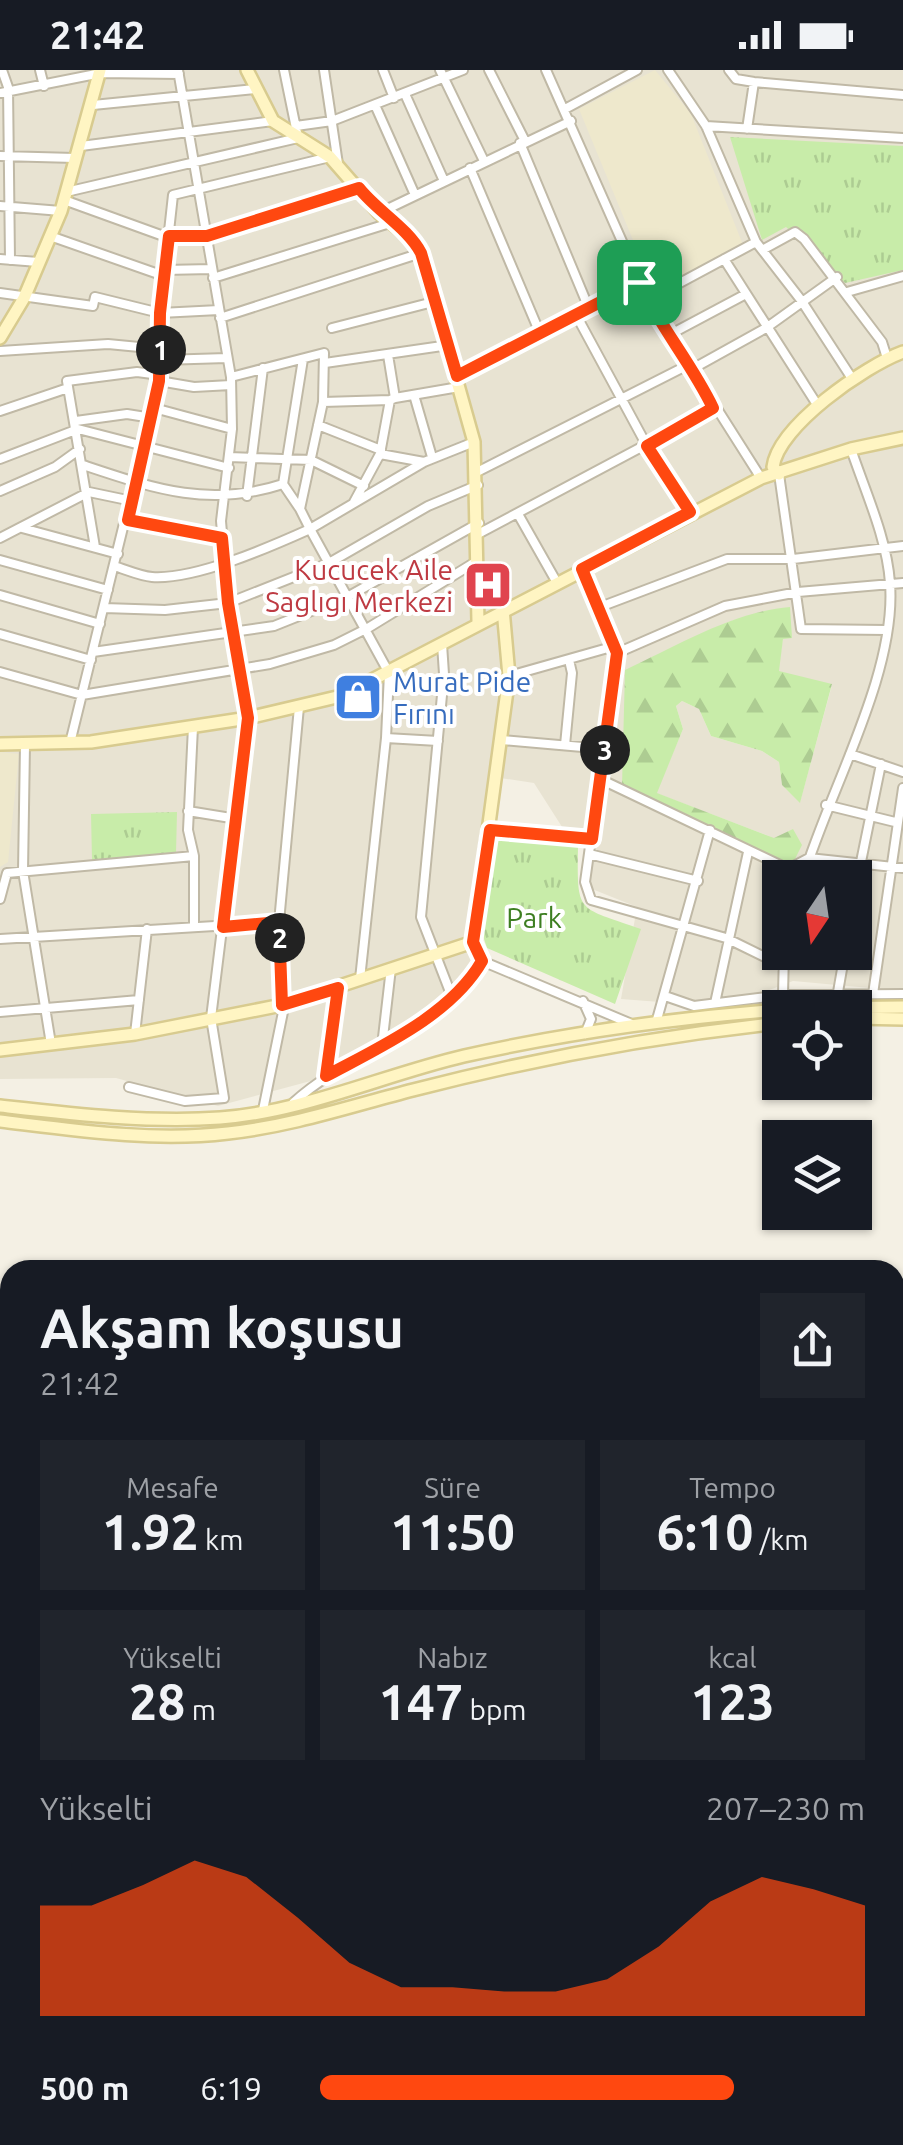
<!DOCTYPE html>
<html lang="tr">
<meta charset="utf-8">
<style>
:root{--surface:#171b24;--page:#20242c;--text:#f1f3f6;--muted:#9ea1a6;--accent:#ff4810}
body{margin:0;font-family:Ubuntu,sans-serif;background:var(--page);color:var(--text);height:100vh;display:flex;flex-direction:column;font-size:38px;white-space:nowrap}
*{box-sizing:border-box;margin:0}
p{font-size:32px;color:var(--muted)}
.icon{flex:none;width:55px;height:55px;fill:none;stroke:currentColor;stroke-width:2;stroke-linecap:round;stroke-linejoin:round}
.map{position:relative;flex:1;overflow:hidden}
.side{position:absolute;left:0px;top:1190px;width:905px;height:885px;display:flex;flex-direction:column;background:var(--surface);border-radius:30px 30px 0 0;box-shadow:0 2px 8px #0004}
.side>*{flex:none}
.needle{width:65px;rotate:193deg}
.controls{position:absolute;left:762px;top:790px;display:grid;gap:20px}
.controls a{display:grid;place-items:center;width:110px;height:110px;border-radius:0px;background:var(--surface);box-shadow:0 2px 8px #0004;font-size:50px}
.pin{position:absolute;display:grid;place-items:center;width:85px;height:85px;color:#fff;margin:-42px;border-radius:20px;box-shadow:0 5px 15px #0006}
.km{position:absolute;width:50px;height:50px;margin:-25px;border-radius:50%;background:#222;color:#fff;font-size:28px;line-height:50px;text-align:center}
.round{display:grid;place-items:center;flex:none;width:105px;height:105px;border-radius:0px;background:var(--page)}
.overview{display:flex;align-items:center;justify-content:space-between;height:170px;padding:0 40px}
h1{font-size:55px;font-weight:700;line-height:75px}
.stats{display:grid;grid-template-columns:repeat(3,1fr);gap:15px;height:170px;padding:10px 40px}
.stats div{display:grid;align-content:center;border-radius:0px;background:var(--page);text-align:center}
.stats b{font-size:50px;font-weight:700}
.stats small{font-size:28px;font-weight:400}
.stats p{font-size:28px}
.chart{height:280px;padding:20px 40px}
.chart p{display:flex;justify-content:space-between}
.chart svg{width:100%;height:180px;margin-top:10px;fill:var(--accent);opacity:.7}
ul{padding:0 40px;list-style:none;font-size:32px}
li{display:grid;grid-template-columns:160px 120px 1fr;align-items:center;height:75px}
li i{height:25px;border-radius:12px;background:var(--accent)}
.status{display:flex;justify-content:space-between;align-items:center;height:70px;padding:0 50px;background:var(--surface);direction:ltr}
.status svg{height:28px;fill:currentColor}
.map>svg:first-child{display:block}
.residential{fill:#e8e3d2;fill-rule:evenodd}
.education{fill:#eee8cc}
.forest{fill:url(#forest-firs)}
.park{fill:url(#park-tufts)}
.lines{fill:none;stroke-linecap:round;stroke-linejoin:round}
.stream{stroke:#9ac9f7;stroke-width:2.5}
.street-casing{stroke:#c0b9a6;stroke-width:12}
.secondary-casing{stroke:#d8cb8f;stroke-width:16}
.primary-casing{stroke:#efce57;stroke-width:18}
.street{stroke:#fff;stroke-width:8}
.secondary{stroke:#fff5c3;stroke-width:11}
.primary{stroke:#ffe992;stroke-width:12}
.route-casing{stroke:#fff;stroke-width:20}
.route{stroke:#ff4810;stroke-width:12}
.labels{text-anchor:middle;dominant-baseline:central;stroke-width:8;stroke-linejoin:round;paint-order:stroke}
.health-label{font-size:28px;fill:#be3a42;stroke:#fff;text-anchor:end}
.shop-label{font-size:28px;fill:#366cbe;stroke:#fff;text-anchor:start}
.park-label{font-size:28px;fill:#3d7e21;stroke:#fff}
</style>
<div class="status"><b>21:42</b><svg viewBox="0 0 49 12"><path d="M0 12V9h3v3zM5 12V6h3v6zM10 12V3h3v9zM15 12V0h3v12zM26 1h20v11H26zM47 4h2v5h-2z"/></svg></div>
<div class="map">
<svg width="903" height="2075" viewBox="0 0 903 2075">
<defs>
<pattern id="forest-firs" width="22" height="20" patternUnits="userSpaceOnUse" patternTransform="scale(2.5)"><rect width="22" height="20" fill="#c8eca9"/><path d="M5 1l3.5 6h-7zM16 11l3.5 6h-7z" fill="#adcc92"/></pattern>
<pattern id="park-tufts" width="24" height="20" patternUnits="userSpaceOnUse" patternTransform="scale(2.5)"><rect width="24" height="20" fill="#c8eca9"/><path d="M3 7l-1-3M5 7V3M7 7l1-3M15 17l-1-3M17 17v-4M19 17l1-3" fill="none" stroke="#adcc92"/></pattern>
</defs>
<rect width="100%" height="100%" fill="#f4f0e4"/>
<path class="residential" d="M0,0H903V921L793,911L725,937L621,929L637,837L587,817L593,772L564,760L534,713L494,707L478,910L344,1002L218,1036L116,1008L0,1009ZM733,550L783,568L778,602L832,615L800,732L782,715L779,692L762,681L711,666L699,639L682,631L676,636L683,659L656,723L774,768L622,716ZM780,808H855V882H780Z
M895,1498H903V1971H895Z
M0,1499H10V1847H0Z"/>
<path class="education" d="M655,0L691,44L743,175L654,221L579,39Z
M0,682L19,684L8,792L0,797Z"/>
<path class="forest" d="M790,537L792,568L783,569L779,601L832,614L800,733L782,715L779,692L762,681L711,666L699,639L682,631L676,636L683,659L657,723L774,768L793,759L802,775L792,795L622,716L625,600C677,576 732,542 790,537Z"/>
<path class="park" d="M730,67L903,76V200L845,213L786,157L762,170Z
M177,742L176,784L92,790L91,744Z
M495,768L578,775C577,845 576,836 641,859L615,934L487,878L482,863Z
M0,1861H10V2065H557L554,2075H0Z
M895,1929H903V2075H600L602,2065H895Z"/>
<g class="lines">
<path class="stream" d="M0,1960L10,1965"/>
<g class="street-casing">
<path id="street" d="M2,0L8,17L10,190
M40,0L44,16
M324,0L338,94
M383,0L394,28
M440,0L484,91
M489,0L525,71
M546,0L648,230L761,408
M668,0L706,56L756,172L801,230L851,307
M729,0L736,9L754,12L903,25
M0,23L101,3L179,4
M405,24L444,111
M93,35L255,19
M375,35L415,125
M565,39L637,0
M296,56L332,51L463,0
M706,56L903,68
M747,59L754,12
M520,73L588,236
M81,76L273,51
M0,86L75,88
M470,98L539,261
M66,122L298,68L284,0
M64,130L169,168
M0,136L61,141
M379,143L571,51
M50,166L164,206
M169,166H207L359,118
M764,179L795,162L804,169L882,272L887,288
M0,189L38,192
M724,189L818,336
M164,200L212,199
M213,208L390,153
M847,222L903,206
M0,223L93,236L95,227L160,243L219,240
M648,230L756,172
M575,243L647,376L690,442
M220,248L421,183
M332,258L437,231
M669,265L746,224
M0,281L108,274L160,279
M161,290L227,288
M325,293L449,275
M694,298L766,258L837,207
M457,306L639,212
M159,311L194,317L231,315
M414,325L432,387
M395,328L459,317
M323,332L390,330
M154,338L232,359
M0,341L68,318
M76,351L127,344L152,348
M318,355L381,380
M380,384L424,392
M229,387L311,390L364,416
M0,389L78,359L229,398
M83,395C155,419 209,438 283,414L303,289
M477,402L690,294
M779,404L801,559L886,560
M283,414L300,439
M0,421L55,397L80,379
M247,426L263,298
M354,432L380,384L390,330L395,328L388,285
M518,444L556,511
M127,449L222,467
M22,458L118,484
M478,464L713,339
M0,468L89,422L132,431
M95,477L67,311L137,302L160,305
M0,490L108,520
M114,496C127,500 140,506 152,507C195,510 270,477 310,459L300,439L323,332L324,283L231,307
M581,499L617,583L585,812L591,830L726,868L781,895
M0,525L100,554
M600,537L727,489H793L903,476
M104,538L165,540L228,533L329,493L428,436L478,415
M0,564L91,590
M442,574L444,604L421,847L452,927
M93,582L274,556L349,526L479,453
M617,583L725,536L798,522L903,513
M0,602L82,625L270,594L334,575L368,558L477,491
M509,606L615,576
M193,657L188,760L194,786V857
M386,668L438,671
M502,670L605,679
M70,673L159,311L160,243L173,125L330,87
M25,675L23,801L51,974
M565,675L572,603L569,590
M850,684L903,702
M600,709L803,806
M826,735L895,752
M188,741L237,749
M490,760L592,769
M589,784L698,811
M788,799L809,788L903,798
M803,808C829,721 897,603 890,513C887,468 865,421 851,379
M855,821L881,694
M0,829L7,803L194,786
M0,869L279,852L299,637
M473,872L482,891L634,955
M360,909L386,668L389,603L310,459L424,392L474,372
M838,922L845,882
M873,924L903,718
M783,925L784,882
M665,926L694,936L783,925L903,924
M583,931L591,949L585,964
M715,933L748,782
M0,942L139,930
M656,953L710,760
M135,964L147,859
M382,976L391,898
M326,1006L337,917
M129,1017L185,1031L224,1028L211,948L248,648L228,533L221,451L232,359L231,307L178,0
M293,1033C350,980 441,961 482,891
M263,1040L283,942L279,852
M0,1631H10
M895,1636L903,1541
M0,1738H10
M895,1742L903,1736
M0,2060L10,2063
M15,2065L47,2075"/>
</g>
<g class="secondary-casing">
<path id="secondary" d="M247,0L273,51L330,87L379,143L414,171L421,183L474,372L478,552
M0,268L24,228L61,141L100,0
M779,404L773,397C778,356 865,296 903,282
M0,674L91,672L248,648L341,626L761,408L851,379L903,368
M820,938L903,937
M855,948L903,949
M0,980L135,964L282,935L473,872L509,606L503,539
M0,1036C72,1044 148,1053 220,1048C303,1042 383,1005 464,986C567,963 674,948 780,940
M0,1051C74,1060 153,1072 228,1063C292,1056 351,1036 413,1020C533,989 656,966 780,953
M0,1848H10
M895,1853H903"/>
</g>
<g class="primary-casing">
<path id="primary" d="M895,1509H903
M0,1516H10
M895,1521H903"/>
</g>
<use href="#street" class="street"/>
<use href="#secondary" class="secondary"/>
<use href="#primary" class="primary"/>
</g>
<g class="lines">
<g class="route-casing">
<path id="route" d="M359,118C377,141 408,158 421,183L457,306L639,212C660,257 692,294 713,338L647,376L690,442L582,499L617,583L592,769L490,760L473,872L482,891C451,945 380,977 326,1006L338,918L282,935L279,852L223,857L248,648L228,533L222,468L128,450L159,311L160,243L169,166H207Z"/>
</g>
<use href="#route" class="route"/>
</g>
<defs>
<g id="hospital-square" transform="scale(2.5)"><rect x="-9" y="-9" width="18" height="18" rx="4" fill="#e0444e" stroke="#fff"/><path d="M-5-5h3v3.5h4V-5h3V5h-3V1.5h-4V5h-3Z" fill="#fff"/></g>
<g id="shop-square" transform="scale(2.5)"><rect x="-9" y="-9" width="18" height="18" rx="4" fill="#3f7fe0" stroke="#fff"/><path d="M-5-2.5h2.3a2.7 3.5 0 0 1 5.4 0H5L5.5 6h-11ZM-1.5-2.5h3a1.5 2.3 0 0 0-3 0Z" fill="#fff"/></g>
</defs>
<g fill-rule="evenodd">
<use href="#hospital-square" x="488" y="515"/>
<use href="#shop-square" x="358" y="627"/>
</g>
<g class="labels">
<g class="health-label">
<text x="453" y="499">Kucucek Aile<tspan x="453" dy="32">Saglıgı Merkezi</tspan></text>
</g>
<g class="shop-label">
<text x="393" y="611">Murat Pide<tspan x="393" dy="32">Fırını</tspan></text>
</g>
<g class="park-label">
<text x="534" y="847">Park</text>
</g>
</g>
</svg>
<div class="controls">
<a><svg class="needle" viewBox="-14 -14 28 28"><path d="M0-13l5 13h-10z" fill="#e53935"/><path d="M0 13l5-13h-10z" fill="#9ea1a6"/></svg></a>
<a><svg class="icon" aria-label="locate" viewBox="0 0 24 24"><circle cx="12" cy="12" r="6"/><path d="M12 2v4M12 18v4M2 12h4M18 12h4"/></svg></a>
<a><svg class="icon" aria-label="layers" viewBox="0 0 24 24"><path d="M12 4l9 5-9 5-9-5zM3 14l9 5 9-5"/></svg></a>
</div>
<div class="pin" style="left:639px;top:212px;background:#1e9e55"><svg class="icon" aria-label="arrive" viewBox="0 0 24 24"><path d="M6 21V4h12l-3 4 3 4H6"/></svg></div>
<b class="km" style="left:161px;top:280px">1</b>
<b class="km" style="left:280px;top:868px">2</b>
<b class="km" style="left:605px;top:680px">3</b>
<section class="side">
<div class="overview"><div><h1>Akşam koşusu</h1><p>21:42</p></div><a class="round"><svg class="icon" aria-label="share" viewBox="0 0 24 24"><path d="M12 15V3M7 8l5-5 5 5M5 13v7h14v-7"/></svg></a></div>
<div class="stats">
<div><p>Mesafe</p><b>1.92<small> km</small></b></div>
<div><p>Süre</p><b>11:50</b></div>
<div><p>Tempo</p><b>6:10<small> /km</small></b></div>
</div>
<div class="stats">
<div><p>Yükselti</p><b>28<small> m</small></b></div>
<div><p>Nabız</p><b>147<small> bpm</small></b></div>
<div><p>kcal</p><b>123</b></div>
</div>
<div class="chart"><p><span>Yükselti</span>207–230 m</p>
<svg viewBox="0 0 160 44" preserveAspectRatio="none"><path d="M0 44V17L10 17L20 12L30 6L40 10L50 20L60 31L70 37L80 37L90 38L100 38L110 35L120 27L130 16L140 10L150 13L160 17V44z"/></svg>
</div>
<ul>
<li><b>500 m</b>6:19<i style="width:76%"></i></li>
</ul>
</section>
</div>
